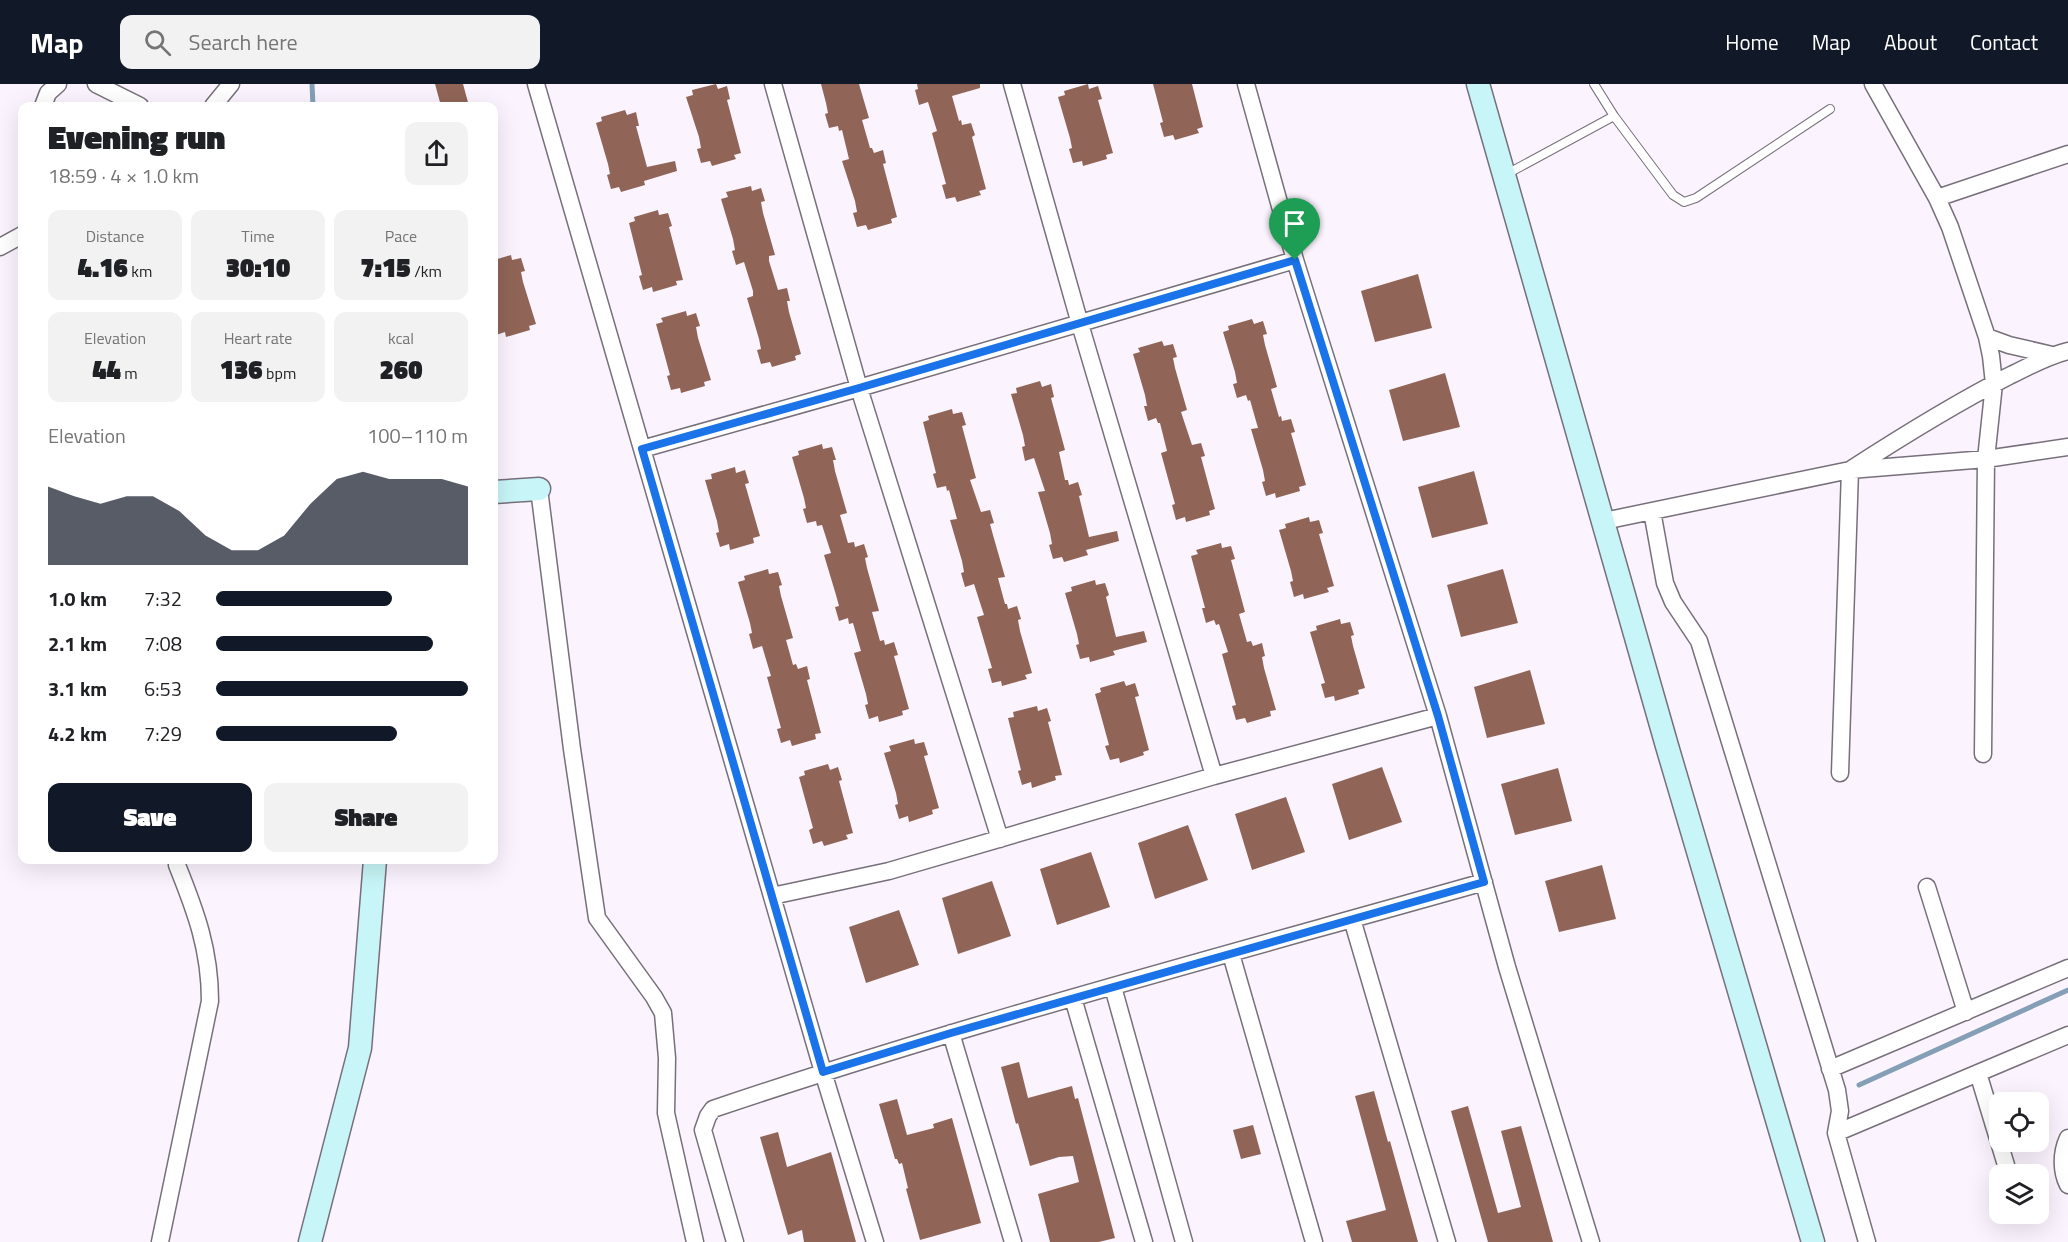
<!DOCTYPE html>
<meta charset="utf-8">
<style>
:root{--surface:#fff;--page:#f2f2f2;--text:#202124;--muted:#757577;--accent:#111827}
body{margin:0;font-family:"Titillium Web",sans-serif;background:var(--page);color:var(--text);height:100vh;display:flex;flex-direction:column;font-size:22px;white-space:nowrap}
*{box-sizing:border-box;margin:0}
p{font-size:20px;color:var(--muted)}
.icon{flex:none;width:33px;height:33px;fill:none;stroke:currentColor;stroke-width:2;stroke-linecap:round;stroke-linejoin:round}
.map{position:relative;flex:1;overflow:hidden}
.panel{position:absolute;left:18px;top:18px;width:480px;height:762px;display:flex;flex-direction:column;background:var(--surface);border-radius:12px;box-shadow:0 6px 24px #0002}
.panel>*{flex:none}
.buttons{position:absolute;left:1989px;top:1008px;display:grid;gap:12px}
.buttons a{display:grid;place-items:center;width:60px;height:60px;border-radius:12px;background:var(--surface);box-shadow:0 6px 24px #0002;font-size:30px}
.pin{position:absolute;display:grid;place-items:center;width:51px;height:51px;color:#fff;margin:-62px -26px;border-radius:50% 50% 50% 0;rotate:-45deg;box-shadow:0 0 6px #0007}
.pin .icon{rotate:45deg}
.round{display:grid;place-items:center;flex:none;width:63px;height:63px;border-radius:12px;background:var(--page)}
.summary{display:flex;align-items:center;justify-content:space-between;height:102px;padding:0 30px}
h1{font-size:33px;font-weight:800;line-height:45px}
.metrics{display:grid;grid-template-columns:repeat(3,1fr);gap:9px;height:102px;padding:6px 30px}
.metrics div{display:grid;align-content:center;border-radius:12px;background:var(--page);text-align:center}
.metrics b{font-size:26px;font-weight:800}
.metrics small{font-size:16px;font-weight:400}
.metrics p{font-size:16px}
.chart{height:168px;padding:12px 30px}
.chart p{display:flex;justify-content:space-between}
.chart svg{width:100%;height:108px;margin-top:6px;fill:var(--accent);opacity:.7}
.cta{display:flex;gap:12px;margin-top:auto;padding:12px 30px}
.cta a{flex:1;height:69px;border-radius:12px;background:var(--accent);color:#fff;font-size:24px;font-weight:800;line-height:69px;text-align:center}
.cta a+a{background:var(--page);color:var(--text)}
ul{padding:0 30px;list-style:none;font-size:20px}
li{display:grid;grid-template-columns:96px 72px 1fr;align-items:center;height:45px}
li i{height:15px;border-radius:8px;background:var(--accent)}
header{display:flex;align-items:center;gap:36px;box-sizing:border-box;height:84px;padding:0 30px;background:var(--accent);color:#fff}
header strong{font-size:28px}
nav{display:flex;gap:33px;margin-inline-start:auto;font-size:21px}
.search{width:420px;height:54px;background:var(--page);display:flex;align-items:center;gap:15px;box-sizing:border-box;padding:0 21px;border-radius:12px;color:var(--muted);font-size:22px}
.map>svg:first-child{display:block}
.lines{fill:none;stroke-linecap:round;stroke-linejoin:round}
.stream{stroke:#849fb6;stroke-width:5}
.building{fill:#906557}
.lane-casing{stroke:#776f7a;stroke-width:10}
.street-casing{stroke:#776f7a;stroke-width:19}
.secondary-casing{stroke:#776f7a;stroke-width:25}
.lane{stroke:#fff;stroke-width:8}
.street{stroke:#fff;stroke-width:16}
.secondary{stroke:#c8f6f8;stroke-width:22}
.route-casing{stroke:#fff;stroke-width:12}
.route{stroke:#1a73e8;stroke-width:8}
</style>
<header>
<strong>Map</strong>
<div class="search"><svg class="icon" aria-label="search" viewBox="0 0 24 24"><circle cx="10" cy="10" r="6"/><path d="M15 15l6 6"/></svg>Search here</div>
<nav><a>Home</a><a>Map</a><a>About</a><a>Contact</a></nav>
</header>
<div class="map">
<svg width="2068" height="1158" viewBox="0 0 2068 1158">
<rect width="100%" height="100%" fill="#fbf4ff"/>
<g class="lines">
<path class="stream" d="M312,0L313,22
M1859,1001L2068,906"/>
</g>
<path class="building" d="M435,0H463L469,22H441Z
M716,0L718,5L727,2L730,15L727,16L741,69L734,71L736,75L712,82L710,77L701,79L697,65L701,64L699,53L686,13L693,11L692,6Z
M821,0H859L869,34L862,36L870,64H872L874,69L883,66L886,79L883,80L897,133L891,135L892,139L868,146L866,141L857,143L853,129L857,128L855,117L842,77L849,75L842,46L839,47L838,42L829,44L825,30L828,29L826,19Z
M917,0H980V4L952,12L959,37L961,36L962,41L971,39L975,51L972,53L986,105L979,107L981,111L957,118L955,113L946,115L942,101L946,100L932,49L937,47L928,18L919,21L915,6L918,5Z
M1088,0L1089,5L1098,2L1102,15L1098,16L1113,69L1106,71L1107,75L1083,82L1082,77L1073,79L1069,65L1072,64L1070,54L1058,13L1065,11L1064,7Z
M1153,0H1192L1203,43L1197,45L1199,49L1175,56L1173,51L1164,53L1160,39L1163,38Z
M625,26L627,31L636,28L639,42H636L647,83L675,77L677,87L644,97L645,101L621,108L619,103L611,105L607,91L610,90L608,80L596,39L602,37L601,33Z
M751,102L752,107L761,104L765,117L761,118L763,129L775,171L769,172V177L778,206L787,204L790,217H787L789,228L801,270L795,272L796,276L772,283L770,278L761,280L757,266L761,265L759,255L747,214L753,212V207L744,178L736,181L732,167L735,166L733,155L721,115L728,113L726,108Z
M658,126L659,131L668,129L672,142L669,143L683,196L676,197L677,201L653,208L652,203L643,206L639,192L642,191L629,139L635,137L634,133Z
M511,171L512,176L521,174L525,187L521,188L523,198L536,240L529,242L530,246L506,253L505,248L496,251L494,243V176Z
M1418,190L1432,244L1375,258L1361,207Z
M686,227L687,232L696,229L700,242L696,243L698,254L711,296L704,298L705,302L681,309L680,304L671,306L667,292L670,291L656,240L663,238L661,234Z
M1252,235L1254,240L1263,237L1267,250L1263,251L1265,261L1277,303L1271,305L1279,333L1281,332L1282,337L1291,335L1295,348L1291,349L1306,401L1299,403L1300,407L1276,414L1275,409L1266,412L1262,398L1265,397L1263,386L1251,345L1258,344L1250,316L1248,317L1246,311L1237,314L1233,300L1237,299L1235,288L1223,248L1229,246L1228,242Z
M1162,257L1164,262L1173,260L1177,273L1173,274L1175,284L1187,326L1181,328L1192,361L1201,359L1205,372L1201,373L1215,425L1209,427L1210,431L1186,438L1185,433L1176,436L1172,421L1175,420L1161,369L1167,367L1160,339H1158L1156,334L1148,337L1144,322H1147L1145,311L1133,270L1140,268L1138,264Z
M1445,289L1460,343L1403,357L1389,306Z
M1040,297L1042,303L1051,300L1054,313L1051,314L1065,366L1059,368L1065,396H1068L1069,401L1078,398L1082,411L1079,412L1089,453L1117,447L1119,457L1086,466L1088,471L1064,478L1062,473L1053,475L1049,461L1052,460L1050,449L1038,408L1045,407L1034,374L1025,377L1022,363L1025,362L1023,351L1011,310L1017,309L1016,304Z
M952,325L953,330L962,328L966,341L962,342L976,394L970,396L981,428L990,426L994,439L990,440L993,451L1005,493L998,494L1005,520H1007L1008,525L1017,522L1021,535L1018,536L1020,547L1032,589L1025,591L1027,595L1002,602L1001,597L992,599L988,585L992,584L989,574L977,533L984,531L974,500L965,503L961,489L964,488L962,477L950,436L957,435L949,406L947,407L946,402L937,404L933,390L936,389L923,338L929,336L928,332Z
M822,360L823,365L832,363L836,376H833L835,387L847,429L840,431L848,459L854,458L855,463L864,460L868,473L865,474L867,484L879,527L872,528L880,557L884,556L885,561L894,558L898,571L894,572L909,625L902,627L903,631L879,638L878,632L869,635L865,621L868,620L866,610L854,569L861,567L853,539L849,540L848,534L839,537L835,523L839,522L836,511L824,471L831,469L822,441L817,442L816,437L807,439L803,425L806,424L804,414L792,373L799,371L798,367Z
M735,383L736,389L745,386L749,399L745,400L760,452L753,454L754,459L730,466L729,460L720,463L716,449L719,448L717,437L705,396L712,395L711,390Z
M1474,387L1488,440L1432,454L1418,403Z
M1309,433L1310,438L1319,436L1323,449L1319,450L1334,502L1327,504L1329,508L1304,515L1303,510L1294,513L1290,498L1293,497L1291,487L1279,446L1286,444L1285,440Z
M1221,459L1222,464L1231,462L1235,475L1231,476L1245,528L1239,530L1247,558L1251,557L1253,562L1262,559L1265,572L1262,573L1264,584L1276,626L1270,627L1271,632L1247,639L1245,634L1236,636L1232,622L1236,621L1222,570L1228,568L1219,540L1216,541L1214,536L1206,539L1202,524H1205L1191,472L1198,470L1196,466Z
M768,485L769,490L778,488L782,501L779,502L781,512L793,554L786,556L793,581L796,580L798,585L807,582L810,595L807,596L821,649L815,650L816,655L792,662L790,656L781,659L777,645L781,644L767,593L771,592L762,562L753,565L749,550L752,549L750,539L738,498L745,496L744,492Z
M1503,485L1518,539L1461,553L1447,501Z
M1095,496L1096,501L1105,499L1109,511L1106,513L1116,553L1144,547L1147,558L1113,567L1115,571L1090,578L1089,573L1080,575L1076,561L1079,560L1077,550L1065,509L1072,507L1071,503Z
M1340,535L1341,540L1350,538L1354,551L1351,552L1353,562L1365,604L1358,606L1359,610L1335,617L1334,612L1325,614L1321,600L1325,599L1322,589L1310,548L1317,546L1316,542Z
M1530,586L1545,640L1487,654L1474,603Z
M1124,597L1126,602L1135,599L1139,612L1135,613L1149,666L1143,668L1144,671L1120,679L1119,674L1110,676L1105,662L1109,661L1095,610L1101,608L1100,604Z
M1037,622L1038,627L1047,624L1051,637L1048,638L1062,691L1055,692L1056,696L1032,704L1031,698L1022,701L1018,687L1021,686L1008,634L1014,633L1013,628Z
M914,655L915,660L924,658L928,671L924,672L939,724L932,726L933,730L909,738L908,732L899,735L895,721L898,720L896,709L884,669L891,667L889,662Z
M828,680L830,686L838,683L842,696L839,697L853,749L846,751L848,755L824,762L822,757L813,760L809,746L813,744L799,693L805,691L804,687Z
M1382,683L1402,738L1349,756L1332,700Z
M1558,684L1572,737L1515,751L1501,700Z
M1286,713L1305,768L1252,786L1235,730Z
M1188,741L1208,796L1155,815L1138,759Z
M1091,768L1110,823L1057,841L1040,785Z
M1602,781L1616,835L1559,848L1545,797Z
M992,797L1011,852L958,870L942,814Z
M899,826L919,881L866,899L849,843Z
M1019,978L1028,1014L1072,1002L1075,1015L1078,1014L1115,1154L1099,1158H1050L1038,1110L1079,1098L1073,1072L1059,1073L1030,1082L1018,1039L1016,1040L1001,983Z
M1374,1007L1388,1058L1390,1057L1418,1158H1352L1346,1137L1386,1126L1355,1012Z
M897,1015L907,1051L934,1044L933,1040L952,1034L981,1139L920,1156L906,1105L908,1104L902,1079L899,1080L897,1075H895L879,1020Z
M1468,1022L1498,1129L1521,1123L1501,1047L1521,1042L1553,1158H1488L1451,1027Z
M1253,1041L1261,1070L1241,1075L1233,1046Z
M778,1048L787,1083L831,1068L856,1158H804L802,1146L788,1151L760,1053Z"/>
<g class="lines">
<g class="lane-casing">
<path id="lane" d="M1594,0L1614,32
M1505,91L1614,32L1673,111L1684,118L1696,114L1830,25"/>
</g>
<g class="street-casing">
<path id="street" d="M96,0L140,22
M536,0L823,988L875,1158
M773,0L859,304L1000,755
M1012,0L1080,240L1214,692
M1246,0L1295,176L1438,632L1507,883L1591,1158
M1873,0L1937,114L1950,143L1987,253L1991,272L1994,300L1986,375L1983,670
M43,22L48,9L58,0
M213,22L231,0
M1937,114L2068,70
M0,163L22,151
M1987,253L2009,261L2052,271
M642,365L859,304L1295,176
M539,405L572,665L597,834L654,913L663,929L667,974L666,1029L695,1158
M1652,427L1665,499L1673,518L1699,557L1837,1006L1840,1027L1836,1049L1867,1158
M1604,437L1850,386L1986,375L2068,363
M1840,689L1850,386C1901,353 1954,320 2009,292C2028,283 2047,272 2068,267
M1927,803L1966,928
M772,812L889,787L1214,692L1438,632
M1352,835L1447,1158
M1231,870L1314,1158
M1113,903L1184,1158
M1073,914L1144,1158
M951,949L1013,1158
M1830,985L2068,884
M1978,989L2006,1081
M1836,1049L2068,951
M2068,1054C2061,1069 2061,1087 2068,1101
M160,1158L210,917C210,866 196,828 177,781L178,776
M735,1158L703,1046L708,1032L713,1025C967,939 1226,871 1484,798"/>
</g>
<g class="secondary-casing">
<path id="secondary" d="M1478,0L1667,662L1813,1158
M494,408L539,405
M310,1158L360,964L375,776"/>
</g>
<use href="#lane" class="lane"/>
<use href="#street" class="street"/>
<use href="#secondary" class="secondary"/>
</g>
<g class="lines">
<g class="route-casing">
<path id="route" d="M1295,176L1438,632L1484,798L951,949L823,988L642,365L859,304Z"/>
</g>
<use href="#route" class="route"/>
</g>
</svg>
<div class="buttons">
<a><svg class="icon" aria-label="locate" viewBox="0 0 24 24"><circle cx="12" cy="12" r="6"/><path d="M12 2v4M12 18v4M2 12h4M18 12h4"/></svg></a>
<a><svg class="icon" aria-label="layers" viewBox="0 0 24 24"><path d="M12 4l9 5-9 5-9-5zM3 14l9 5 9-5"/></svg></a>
</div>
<div class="pin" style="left:1295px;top:176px;background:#1e9e55"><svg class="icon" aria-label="arrive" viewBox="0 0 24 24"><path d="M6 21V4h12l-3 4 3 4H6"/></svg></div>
<section class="panel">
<div class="summary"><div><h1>Evening run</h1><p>18:59 · 4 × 1.0 km</p></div><a class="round"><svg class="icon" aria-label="share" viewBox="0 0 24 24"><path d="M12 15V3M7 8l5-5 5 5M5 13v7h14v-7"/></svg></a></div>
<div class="metrics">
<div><p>Distance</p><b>4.16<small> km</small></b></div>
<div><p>Time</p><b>30:10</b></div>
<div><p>Pace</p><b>7:15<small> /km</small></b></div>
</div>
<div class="metrics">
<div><p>Elevation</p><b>44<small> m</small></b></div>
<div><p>Heart rate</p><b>136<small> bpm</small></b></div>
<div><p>kcal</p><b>260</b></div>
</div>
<div class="chart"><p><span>Elevation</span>100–110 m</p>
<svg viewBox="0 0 160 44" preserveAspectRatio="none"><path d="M0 44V12L10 16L20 19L30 16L40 16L50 22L60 32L70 38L80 38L90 32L100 19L110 9L120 6L130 9L140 9L150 9L160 12V44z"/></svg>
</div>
<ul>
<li><b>1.0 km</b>7:32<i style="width:70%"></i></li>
<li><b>2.1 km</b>7:08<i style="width:86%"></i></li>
<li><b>3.1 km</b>6:53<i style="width:100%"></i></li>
<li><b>4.2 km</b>7:29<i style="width:72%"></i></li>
</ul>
<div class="cta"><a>Save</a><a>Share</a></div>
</section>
</div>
